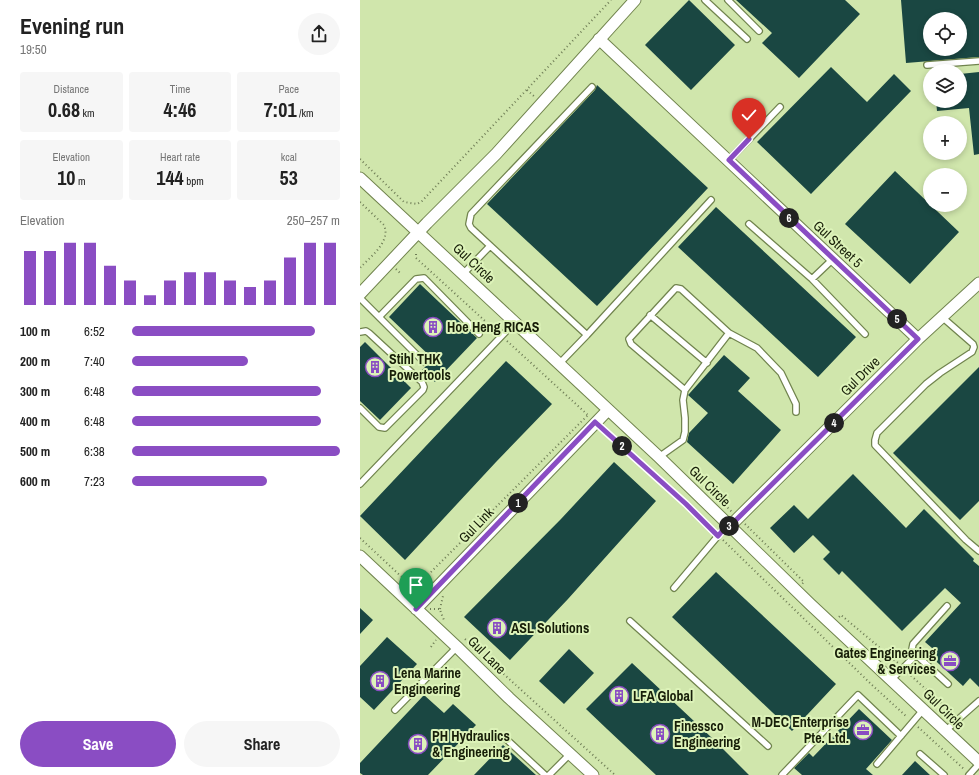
<!DOCTYPE html>
<meta charset="utf-8">
<style>
:root{--surface:#fff;--page:#f6f6f6;--text:#222;--muted:#767676;--accent:#8a4dc3}
body{margin:0;font-family:"Archivo Narrow",sans-serif;background:var(--page);color:var(--text);height:100vh;display:flex;flex-direction:column;font-size:15px;white-space:nowrap}
*{box-sizing:border-box;margin:0}
p{font-size:13px;color:var(--muted)}
.icon{flex:none;width:22px;height:22px;fill:none;stroke:currentColor;stroke-width:2;stroke-linecap:round;stroke-linejoin:round}
.map{position:relative;flex:1;overflow:hidden}
.side{display:flex;flex-direction:column;background:var(--surface);width:360px}
.side>*{flex:none}
.fabs{position:absolute;left:563px;top:12px;display:grid;gap:8px}
.fabs a{display:grid;place-items:center;width:44px;height:44px;border-radius:50%;background:var(--surface);box-shadow:0 2px 6px #0003;font-size:20px}
.pin{position:absolute;display:grid;place-items:center;width:34px;height:34px;color:#fff;margin:-41px -17px;border-radius:50% 50% 50% 0;rotate:-45deg;box-shadow:0 0 4px #0007}
.pin .icon{rotate:45deg}
.km{position:absolute;width:20px;height:20px;margin:-10px;border-radius:50%;background:#222;color:#fff;font-size:11px;line-height:20px;text-align:center}
.round{display:grid;place-items:center;flex:none;width:42px;height:42px;border-radius:21px;background:var(--page)}
.headline{display:flex;align-items:center;justify-content:space-between;height:68px;padding:0 20px}
h1{font-size:22px;font-weight:700;line-height:30px}
.figures{display:grid;grid-template-columns:repeat(3,1fr);gap:6px;height:68px;padding:4px 20px}
.figures div{display:grid;align-content:center;border-radius:4px;background:var(--page);text-align:center}
.figures b{font-size:20px;font-weight:700}
.figures small{font-size:11px;font-weight:400}
.figures p{font-size:11px}
.chart{height:112px;padding:8px 20px}
.chart p{display:flex;justify-content:space-between}
.chart svg{width:100%;height:72px;margin-top:4px;stroke:var(--accent);stroke-width:6}
.primary-button{display:flex;gap:8px;margin-top:auto;padding:8px 20px}
.primary-button a{flex:1;height:46px;border-radius:24px;background:var(--accent);color:#fff;font-size:16px;font-weight:700;line-height:46px;text-align:center}
.primary-button a+a{background:var(--page);color:var(--text)}
ul{padding:0 20px;list-style:none;font-size:13px}
li{display:grid;grid-template-columns:64px 48px 1fr;align-items:center;height:30px}
li i{height:10px;border-radius:5px;background:var(--accent)}
main{display:flex;flex:1;min-height:0}
.map>svg:first-child{display:block}
.building{fill:#1a4742;fill-rule:evenodd}
.lines{fill:none;stroke-linecap:round;stroke-linejoin:round}
.service-casing{stroke:#71844e;stroke-width:8}
.minor-casing{stroke:#71844e;stroke-width:13}
.path{stroke:#6e7c55;stroke-width:2;stroke-dasharray:1 3;stroke-linecap:butt}
.service{stroke:#fff;stroke-width:5.5}
.minor{stroke:#fff;stroke-width:11}
.route-casing{stroke:#fff;stroke-width:8}
.route{stroke:#8a4dc3;stroke-width:5}
.labels{text-anchor:middle;dominant-baseline:central;stroke-width:4;stroke-linejoin:round;paint-order:stroke}
.street-label{font-size:14px;fill:#171e08;stroke:#ddf3b9}
.poi-label{font-size:14px;font-weight:bold;fill:#171e08;stroke:#ddf3b9;text-anchor:start}
</style>
<main>
<section class="side">
<div class="headline"><div><h1>Evening run</h1><p>19:50</p></div><a class="round"><svg class="icon" aria-label="share" viewBox="0 0 24 24"><path d="M12 15V3M7 8l5-5 5 5M5 13v7h14v-7"/></svg></a></div>
<div class="figures">
<div><p>Distance</p><b>0.68<small> km</small></b></div>
<div><p>Time</p><b>4:46</b></div>
<div><p>Pace</p><b>7:01<small> /km</small></b></div>
</div>
<div class="figures">
<div><p>Elevation</p><b>10<small> m</small></b></div>
<div><p>Heart rate</p><b>144<small> bpm</small></b></div>
<div><p>kcal</p><b>53</b></div>
</div>
<div class="chart"><p><span>Elevation</span>250–257 m</p>
<svg viewBox="0 0 160 44" preserveAspectRatio="none"><path d="M5 44V11M15 44V11M25 44V6M35 44V6M45 44V20M55 44V29M65 44V38M75 44V29M85 44V24M95 44V24M105 44V29M115 44V33M125 44V29M135 44V15M145 44V6M155 44V6"/></svg>
</div>
<ul>
<li><b>100 m</b>6:52<i style="width:88%"></i></li>
<li><b>200 m</b>7:40<i style="width:56%"></i></li>
<li><b>300 m</b>6:48<i style="width:91%"></i></li>
<li><b>400 m</b>6:48<i style="width:91%"></i></li>
<li><b>500 m</b>6:38<i style="width:100%"></i></li>
<li><b>600 m</b>7:23<i style="width:65%"></i></li>
</ul>
<div class="primary-button"><a>Save</a><a>Share</a></div>
</section>
<div class="map">
<svg width="619" height="775" viewBox="0 0 619 775">
<rect width="100%" height="100%" fill="#d0e6ac"/>
<path class="building" d="M329,0L375,45L331,90L285,45Z
M376,0H485L500,14L439,78L402,43L412,33Z
M541,0H619V57L546,63ZM570,19H600V49H570Z
M471,67L507,102L534,74L551,91L451,194L397,142Z
M619,72V154L614,155L609,108L577,111L576,101H600V74Z
M237,85L348,188L237,306L127,204L235,90Z
M535,171L599,232L550,284L485,224Z
M356,207L496,337L458,377L318,247Z
M60,284L117,338L75,382L62,370L73,359L29,317Z
M5,342L51,388L20,420L0,401V347Z
M364,355L390,378L378,391L421,430L373,484L327,442L329,433L348,413L328,395L329,394Z
M146,361L192,404L136,462L45,560L0,516Z
M619,367V501L600,520L533,453Z
M254,462L296,501L208,599L150,660L104,617L201,519Z
M493,474L546,528L564,509L614,559L613,561L619,566V687L610,678L603,686L567,653L572,648L565,642L601,603L585,588L542,631L482,571L479,575L463,559L470,552L453,535L434,553L410,528L434,505L448,519Z
M356,572L476,684L432,731L312,617Z
M0,608L13,620L0,634Z
M27,637L57,664L14,710L0,697V666Z
M209,649L234,673L204,704L179,681Z
M272,663L351,737L389,775H296L247,729L226,709Z
M64,695L84,713L93,704L116,725L68,775H3L0,773V763Z
M499,709L532,740L506,769L513,775H442L434,768L449,753L453,757Z
M143,745L176,775H114Z
M555,761L570,775H542Z"/>
<g class="lines">
<g class="service-casing">
<path id="service" d="M345,0L387,39
M368,0L399,31
M567,65L619,61
M369,160L420,107
M389,224L452,279L505,334
M103,274L130,246
M452,279L473,259
M0,298L64,362
M290,315L347,363
M19,317L56,279L64,278L119,334
M582,317L613,344L614,347L612,352L580,373L566,384L517,433L515,440V445L606,540L619,551
M0,332L6,331L9,333L62,382L64,387L63,390L25,428L19,427L0,408
M227,335L111,228L109,224L111,214L232,87
M199,364L227,335L351,200
M325,390L271,344L269,339L316,288L321,289L369,333L397,348L421,373L436,404V412
M299,457L323,440L325,432V418L323,400L325,390L369,333
M0,484L155,322
M314,588L368,524
M587,606L553,644L552,649L553,652L588,684
M270,621L408,746
M531,680L556,655
M35,710L97,647
M585,731L619,701
M144,737L185,775
M560,754L584,775
M517,764L563,710
M189,775L210,754
M422,775L498,695L541,736
M609,775L619,764"/>
</g>
<g class="minor-casing">
<path id="minor" d="M239,39L558,339
M0,178L299,457L450,604L619,762
M0,294L67,223L136,154L275,0
M370,526L558,339L619,283
M0,556L97,647L149,698L233,775
M56,609L248,410"/>
</g>
<path class="path" d="M167,90L175,97
M0,159L44,202L57,204L62,201L251,0
M0,202L24,225C31,242 11,256 0,268
M56,254V258L136,331
M36,269L40,273
M147,341L229,416
M243,429L325,504L352,530
M362,502L372,512
M385,524L444,582L442,584
M0,538L45,580L52,583L62,581L228,415
M363,540L512,685L547,717
M52,583L53,592
M70,609H80L81,613L84,620
M80,609L83,596
M479,617L481,615L538,663
M105,639L255,775
M71,647L76,640
M548,673L589,710L583,716
M558,727L605,770"/>
<use href="#service" class="service"/>
<use href="#minor" class="minor"/>
</g>
<g class="lines">
<g class="route-casing">
<path id="route" d="M56,609L235,422L326,504L358,536L368,524L370,526L558,339L369,160L389,139"/>
</g>
<use href="#route" class="route"/>
</g>
<defs>
<g id="building-ring" transform="scale(1)"><circle r="9.5" fill="#ddf3b9" stroke="#8a4dc3" stroke-width="1.5"/><path d="M-4-6H4V6H1V3H-1V6H-4ZM-2.5-4.3h1.7v1.8h-1.7ZM.8-4.3h1.7v1.8H.8ZM-2.5-1h1.7V.8h-1.7ZM.8-1h1.7V.8H.8Z" fill="#8a4dc3"/></g>
<g id="office-ring" transform="scale(1)"><circle r="9.5" fill="#ddf3b9" stroke="#8a4dc3" stroke-width="1.5"/><path d="M-6-3h4V-5.5h4V-3h4V5H-6ZM-1-4.5V-3h2v-1.5ZM-6 0V1H6V0Z" fill="#8a4dc3"/></g>
</defs>
<g fill-rule="evenodd">
<use href="#building-ring" x="73" y="327"/>
<use href="#building-ring" x="15" y="367"/>
<use href="#building-ring" x="137" y="628"/>
<use href="#office-ring" x="590" y="661"/>
<use href="#building-ring" x="20" y="681"/>
<use href="#building-ring" x="259" y="696"/>
<use href="#office-ring" x="503" y="730"/>
<use href="#building-ring" x="300" y="734"/>
<use href="#building-ring" x="58" y="744"/>
</g>
<g class="labels">
<g class="street-label">
<text transform="translate(478 244) rotate(43)">Gul Street 5</text>
<text transform="translate(114 263) rotate(43)">Gul Circle</text>
<text transform="translate(500 376) rotate(-45)">Gul Drive</text>
<text transform="translate(350 486) rotate(44)">Gul Circle</text>
<text transform="translate(116 525) rotate(-46)">Gul Link</text>
<text transform="translate(127 655) rotate(45)">Gul Lane</text>
<text transform="translate(584 709) rotate(44)">Gul Circle</text>
</g>
<g class="poi-label">
<text x="87" y="327">Hoe Heng RICAS</text>
<text x="29" y="359">Stihl THK<tspan x="29" dy="16">Powertools</tspan></text>
<text x="151" y="628">ASL Solutions</text>
<text x="576" y="653" text-anchor="end">Gates Engineering<tspan x="576" dy="16">&amp; Services</tspan></text>
<text x="34" y="673">Lena Marine<tspan x="34" dy="16">Engineering</tspan></text>
<text x="273" y="696">LFA Global</text>
<text x="489" y="722" text-anchor="end">M-DEC Enterprise<tspan x="489" dy="16">Pte. Ltd.</tspan></text>
<text x="314" y="726">Finessco<tspan x="314" dy="16">Engineering</tspan></text>
<text x="72" y="736">PH Hydraulics<tspan x="72" dy="16">&amp; Engineering</tspan></text>
</g>
</g>
</svg>
<div class="fabs">
<a><svg class="icon" aria-label="locate" viewBox="0 0 24 24"><circle cx="12" cy="12" r="6"/><path d="M12 2v4M12 18v4M2 12h4M18 12h4"/></svg></a>
<a><svg class="icon" aria-label="layers" viewBox="0 0 24 24"><path d="M12 4l9 5-9 5-9-5zM3 14l9 5 9-5"/></svg></a>
<a>+</a>
<a>−</a>
</div>
<div class="pin" style="left:56px;top:609px;background:#1e9e55"><svg class="icon" aria-label="arrive" viewBox="0 0 24 24"><path d="M6 21V4h12l-3 4 3 4H6"/></svg></div>
<div class="pin" style="left:389px;top:139px;background:#d93025"><svg class="icon" aria-label="check" viewBox="0 0 24 24"><path d="M5 12l5 5 9-10"/></svg></div>
<b class="km" style="left:158px;top:503px">1</b>
<b class="km" style="left:262px;top:446px">2</b>
<b class="km" style="left:369px;top:526px">3</b>
<b class="km" style="left:474px;top:423px">4</b>
<b class="km" style="left:537px;top:319px">5</b>
<b class="km" style="left:429px;top:218px">6</b>
</div>
</main>
